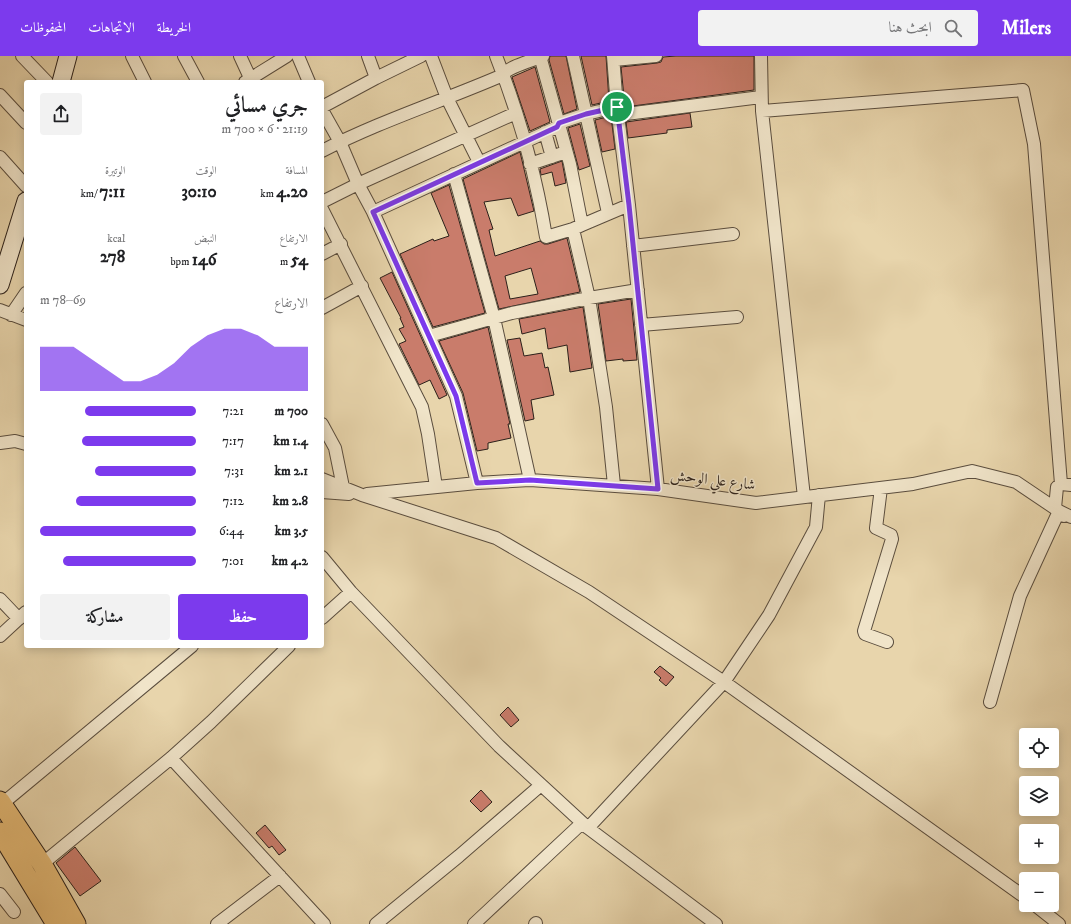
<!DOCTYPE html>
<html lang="ar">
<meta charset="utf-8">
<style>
:root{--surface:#fff;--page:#f2f2f2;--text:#202124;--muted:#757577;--accent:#7c3aed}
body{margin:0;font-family:"IM FELL DW Pica",Amiri,serif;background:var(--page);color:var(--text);direction:rtl;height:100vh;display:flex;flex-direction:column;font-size:15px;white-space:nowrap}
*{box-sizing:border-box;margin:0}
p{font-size:13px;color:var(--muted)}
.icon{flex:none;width:22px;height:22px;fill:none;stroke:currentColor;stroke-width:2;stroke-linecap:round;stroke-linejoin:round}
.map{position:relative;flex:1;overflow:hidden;direction:ltr}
.details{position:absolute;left:24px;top:24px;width:300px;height:568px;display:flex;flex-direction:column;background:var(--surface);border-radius:4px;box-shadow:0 2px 10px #0003;direction:rtl}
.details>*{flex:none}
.controls{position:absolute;left:1019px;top:672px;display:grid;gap:8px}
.controls a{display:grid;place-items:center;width:40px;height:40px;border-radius:4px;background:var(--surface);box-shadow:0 2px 10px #0003;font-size:20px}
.pin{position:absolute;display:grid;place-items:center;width:34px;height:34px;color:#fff;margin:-17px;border:2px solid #fff;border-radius:50%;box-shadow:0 1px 4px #0007}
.round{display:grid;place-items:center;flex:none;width:42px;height:42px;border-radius:4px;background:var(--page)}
.summary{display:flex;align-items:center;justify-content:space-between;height:68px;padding:0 16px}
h1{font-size:22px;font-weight:700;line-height:30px}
.figures{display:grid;grid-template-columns:repeat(3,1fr);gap:6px;height:68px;padding:4px 16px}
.figures div{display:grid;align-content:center}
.figures b{font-size:17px;font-weight:700}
.figures small{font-size:11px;font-weight:400}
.figures p{font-size:11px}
.chart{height:112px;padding:8px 16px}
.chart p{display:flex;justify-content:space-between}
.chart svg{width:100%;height:72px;margin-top:4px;fill:var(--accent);opacity:.7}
.cta{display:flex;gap:8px;margin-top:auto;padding:8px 16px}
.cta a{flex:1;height:46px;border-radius:4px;background:var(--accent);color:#fff;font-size:16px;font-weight:700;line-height:46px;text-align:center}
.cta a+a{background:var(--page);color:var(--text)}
ul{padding:0 16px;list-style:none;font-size:13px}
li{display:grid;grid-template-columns:64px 48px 1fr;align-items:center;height:30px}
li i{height:10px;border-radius:5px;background:var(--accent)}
header{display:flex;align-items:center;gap:24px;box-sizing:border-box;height:56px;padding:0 20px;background:var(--accent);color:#fff}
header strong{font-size:19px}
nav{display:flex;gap:22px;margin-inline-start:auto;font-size:14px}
.search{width:280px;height:36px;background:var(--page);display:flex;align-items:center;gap:10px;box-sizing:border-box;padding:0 14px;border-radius:4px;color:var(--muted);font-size:15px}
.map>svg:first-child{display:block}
.building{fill:#c97c6b;stroke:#2b201a;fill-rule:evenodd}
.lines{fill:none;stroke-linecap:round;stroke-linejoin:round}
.street-casing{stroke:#5a4d3e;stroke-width:14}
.secondary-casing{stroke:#2b201a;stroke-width:19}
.primary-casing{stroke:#2b201a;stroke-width:21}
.street{stroke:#f0e4c9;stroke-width:12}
.secondary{stroke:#f0e4c9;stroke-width:17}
.primary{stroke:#e4ba76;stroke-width:19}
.route-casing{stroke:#fff;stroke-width:8}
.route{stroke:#7c3aed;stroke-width:5}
.labels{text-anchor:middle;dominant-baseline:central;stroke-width:3;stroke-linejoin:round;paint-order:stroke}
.street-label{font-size:15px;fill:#2b201a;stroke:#f0e4c9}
</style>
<header>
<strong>Milers</strong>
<div class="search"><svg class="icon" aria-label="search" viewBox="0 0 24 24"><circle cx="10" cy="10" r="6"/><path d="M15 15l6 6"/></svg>ابحث هنا</div>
<nav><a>الخريطة</a><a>الاتجاهات</a><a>المحفوظات</a></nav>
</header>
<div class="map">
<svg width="1071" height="868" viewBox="0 0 1071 868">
<rect width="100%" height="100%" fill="#e8d5ac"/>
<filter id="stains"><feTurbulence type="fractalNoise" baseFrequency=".005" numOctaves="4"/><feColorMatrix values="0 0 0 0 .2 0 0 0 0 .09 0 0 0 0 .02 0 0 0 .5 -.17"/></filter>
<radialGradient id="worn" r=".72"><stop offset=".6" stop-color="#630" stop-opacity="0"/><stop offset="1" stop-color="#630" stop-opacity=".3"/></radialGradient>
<path class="building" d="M550,0H566L577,53L564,58L549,4Z
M581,0H606L609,45L592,49Z
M676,0H754V34L625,51L621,11L657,7L661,6L663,1Z
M535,11L550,66L530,75L512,21Z
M690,57L692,71L667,74V77L628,82L626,66Z
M611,60L615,93L602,96L595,64Z
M580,68L590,110L579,114L568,72Z
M520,96L534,155L518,160L511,142L484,146L493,173L489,174L495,200L540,185L544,188H548L567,182L580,236L499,253L463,123ZM531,212L538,238L510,243L505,220Z
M562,105L566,127L555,130L552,116L541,119L540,113Z
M449,129L485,257L433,271L400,198L433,183L434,185L449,180L431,137Z
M392,216L447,339L439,343L430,324L419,329L399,288L406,285L399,273L404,271L400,262H401L380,222Z
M631,243L637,304L623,305V303L606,305L598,248Z
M583,251L592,312L570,316L567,289L548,293L545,272L522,278L519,263Z
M488,271L510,368H508L511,382L488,387V393L477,395L463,337L439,285Z
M520,282L524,300L542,297L545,312L548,311L554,339L531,344L534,363L525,365L507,284Z
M660,610L674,621L666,630L659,624L661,622L654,616Z
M508,651L519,664L511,671L500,659Z
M481,734L492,746L481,756L470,745Z
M265,769L286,794L279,799L272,790L269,792L256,777Z
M75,791L101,825L80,840L56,807Z"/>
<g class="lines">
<g class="street-casing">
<path id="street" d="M22,0L47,26
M132,0L145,26
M184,0L198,26
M240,0L252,26
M298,0L309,26
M368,0L376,22
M431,0L447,42L479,106
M496,0C519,58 536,119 546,181L573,173L582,169L570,108L540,0
M573,0L608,157
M613,0L617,51L629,149L658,433
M761,0L762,55L804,441
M614,4L656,0
M245,26L287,0
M0,39L26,67
M322,51L376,22L421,0
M322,54L340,86L358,128L373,156L456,340L477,427
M762,55L1023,34L1034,88L1061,428
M618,59L761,41
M545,76L552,101
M322,95C380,65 443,45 503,19C507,11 534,4 543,0
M0,101L26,130
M530,108L566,96
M454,118L494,262L530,424
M322,146L358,128L516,57
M322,153L422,351L428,378L436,431
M373,156L557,71L559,67L586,58L617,51
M582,169L629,149
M573,173L589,242L606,351L614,429
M633,190L733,178
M322,198L341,188
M322,252L362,230
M0,254L26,264
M11,259L26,237
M641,269L737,261
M429,280L512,257L589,242L638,234
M322,368L335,392L343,431
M0,387L15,385L26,388
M322,423L362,439L496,482L589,536L724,626L1026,842
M881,432L876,472L891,479L892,483L864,575L865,578L887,586
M322,436L349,438
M367,438L477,427L530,424L658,433L756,447L913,428L972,415L1016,426L1059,455L1071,461
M1055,452L1057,431L1061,428L1071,429
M322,501L351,536L499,690L588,772L716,868
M0,543L19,563
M322,562L351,536
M0,580L26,556
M990,646L1020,540L1059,455L1064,460
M171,702L324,868
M2,748L192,590
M588,772L724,626L769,559L816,471L819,439
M42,808L171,702L211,666L289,590
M0,838L14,856
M1035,849L1059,868
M217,868L280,820
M376,868L459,800L541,729
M474,868L582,767
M535,868L536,867"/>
</g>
<g class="secondary-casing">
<path id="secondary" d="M61,26L68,0
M0,229L26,145"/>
</g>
<g class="primary-casing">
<path id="primary" d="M0,745L42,808L76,868
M0,776L56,868"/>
</g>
<use href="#street" class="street"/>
<use href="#secondary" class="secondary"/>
<use href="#primary" class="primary"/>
</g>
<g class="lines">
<g class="route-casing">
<path id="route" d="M617,51L629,149L658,433L530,424L477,427L456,340L373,156L557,71L559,67L586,58Z"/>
</g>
<use href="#route" class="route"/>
</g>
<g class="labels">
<g class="street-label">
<text transform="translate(713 424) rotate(7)">شارع علي الوحش</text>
</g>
</g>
<rect width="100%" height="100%" filter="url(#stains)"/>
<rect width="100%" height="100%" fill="url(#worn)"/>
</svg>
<div class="controls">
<a><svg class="icon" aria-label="locate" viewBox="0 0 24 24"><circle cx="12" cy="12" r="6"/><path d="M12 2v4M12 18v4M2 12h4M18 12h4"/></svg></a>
<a><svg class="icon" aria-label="layers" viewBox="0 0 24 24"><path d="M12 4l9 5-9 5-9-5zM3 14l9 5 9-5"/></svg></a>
<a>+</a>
<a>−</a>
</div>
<div class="pin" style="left:617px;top:51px;background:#1e9e55"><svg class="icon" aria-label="arrive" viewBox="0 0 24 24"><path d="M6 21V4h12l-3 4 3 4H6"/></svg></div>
<section class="details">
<div class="summary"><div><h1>جري مسائي</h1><p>21:19 · 6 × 700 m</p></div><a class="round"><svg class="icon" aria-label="share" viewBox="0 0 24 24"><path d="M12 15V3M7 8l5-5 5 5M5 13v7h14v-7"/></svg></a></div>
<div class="figures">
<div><p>المسافة</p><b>4.20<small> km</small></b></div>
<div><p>الوقت</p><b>30:10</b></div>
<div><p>الوتيرة</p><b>7:11<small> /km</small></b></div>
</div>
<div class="figures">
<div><p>الارتفاع</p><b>54<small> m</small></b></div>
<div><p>النبض</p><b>146<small> bpm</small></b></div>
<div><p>kcal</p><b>278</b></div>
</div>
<div class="chart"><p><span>الارتفاع</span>69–78 m</p>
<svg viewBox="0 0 160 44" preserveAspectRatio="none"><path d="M0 44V17L10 17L20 17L30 24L40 31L50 38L60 38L70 34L80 27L90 17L100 10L110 6L120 6L130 10L140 17L150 17L160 17V44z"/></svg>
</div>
<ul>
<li><b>700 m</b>7:21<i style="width:71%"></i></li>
<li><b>1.4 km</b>7:17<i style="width:73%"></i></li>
<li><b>2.1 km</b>7:31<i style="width:65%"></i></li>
<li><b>2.8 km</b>7:12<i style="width:77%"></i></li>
<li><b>3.5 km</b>6:44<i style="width:100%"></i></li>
<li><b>4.2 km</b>7:01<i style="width:85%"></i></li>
</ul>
<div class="cta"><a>حفظ</a><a>مشاركة</a></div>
</section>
</div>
